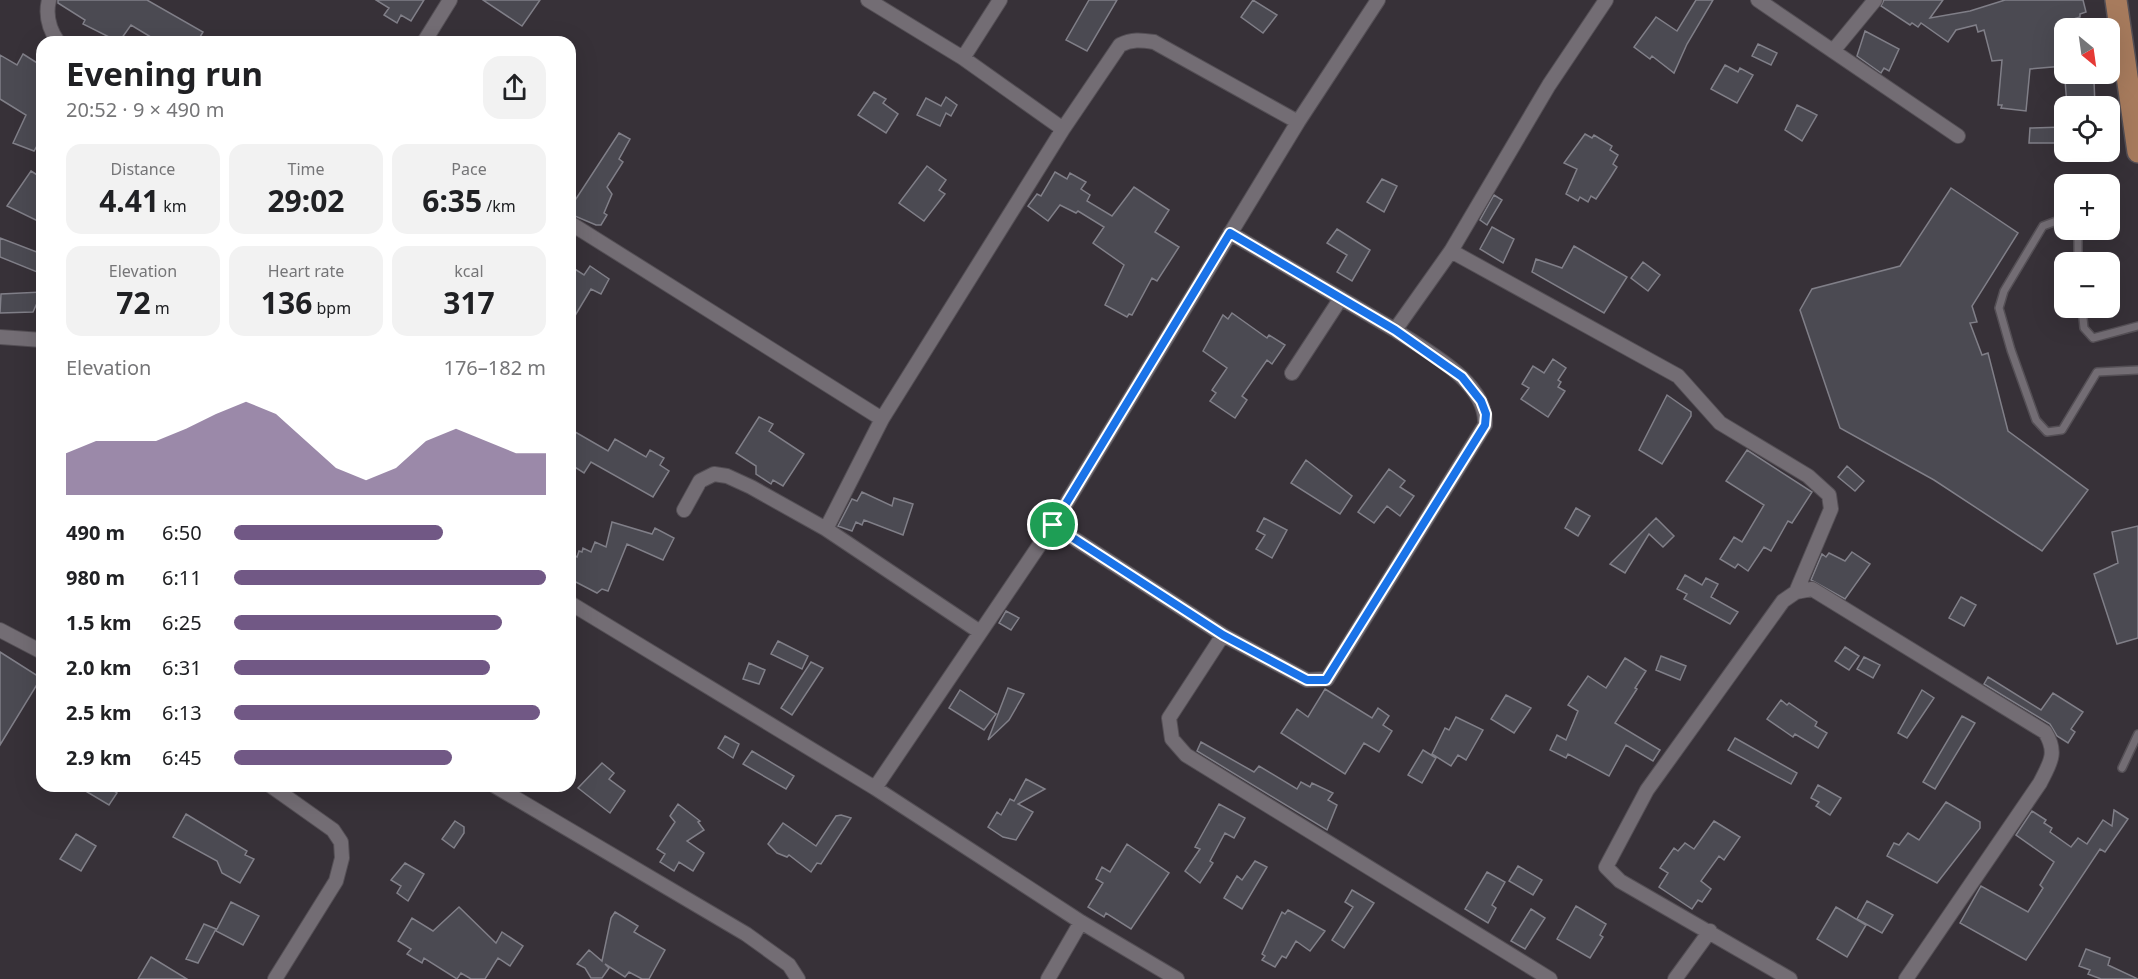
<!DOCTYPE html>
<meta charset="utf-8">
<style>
:root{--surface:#fff;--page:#f2f2f2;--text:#202124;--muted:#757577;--accent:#715885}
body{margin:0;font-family:"Noto Sans",sans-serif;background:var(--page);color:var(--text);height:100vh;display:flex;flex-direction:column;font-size:22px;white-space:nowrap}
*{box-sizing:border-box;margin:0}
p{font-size:20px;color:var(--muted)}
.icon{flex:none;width:33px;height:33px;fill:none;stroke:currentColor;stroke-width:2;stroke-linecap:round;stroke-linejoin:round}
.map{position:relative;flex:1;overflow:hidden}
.panel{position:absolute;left:36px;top:36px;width:540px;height:756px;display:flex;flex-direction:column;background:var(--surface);border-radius:18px;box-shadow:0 6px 24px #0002}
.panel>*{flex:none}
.needle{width:39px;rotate:151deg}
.fabs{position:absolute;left:2054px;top:18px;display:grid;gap:12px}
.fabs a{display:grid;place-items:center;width:66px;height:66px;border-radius:12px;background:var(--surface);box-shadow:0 6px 24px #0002;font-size:30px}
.pin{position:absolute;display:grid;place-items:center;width:51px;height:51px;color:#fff;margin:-26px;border:3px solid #fff;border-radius:50%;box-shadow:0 2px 6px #0007}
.round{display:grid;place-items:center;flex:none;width:63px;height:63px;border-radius:18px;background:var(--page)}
.head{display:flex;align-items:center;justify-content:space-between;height:102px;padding:0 30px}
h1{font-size:33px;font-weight:700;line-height:45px}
.metrics{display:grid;grid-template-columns:repeat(3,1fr);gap:9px;height:102px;padding:6px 30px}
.metrics div{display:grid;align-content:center;border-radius:15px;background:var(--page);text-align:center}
.metrics b{font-size:30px;font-weight:700}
.metrics small{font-size:16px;font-weight:400}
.metrics p{font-size:16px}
.chart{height:168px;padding:12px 30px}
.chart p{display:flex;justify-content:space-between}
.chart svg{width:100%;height:108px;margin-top:6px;fill:var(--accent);opacity:.7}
ul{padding:0 30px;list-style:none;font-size:20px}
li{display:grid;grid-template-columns:96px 72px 1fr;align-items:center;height:45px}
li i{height:15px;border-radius:8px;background:var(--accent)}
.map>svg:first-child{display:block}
.building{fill:#4b4a52;stroke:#807f88;stroke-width:1.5}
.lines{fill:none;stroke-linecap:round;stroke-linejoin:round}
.service-casing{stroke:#544f55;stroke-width:10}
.minor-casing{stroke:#544f55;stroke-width:16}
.primary-casing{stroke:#544f55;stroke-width:24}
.service{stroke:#736d74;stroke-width:7}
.minor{stroke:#736d74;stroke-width:14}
.primary{stroke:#a77b5d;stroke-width:21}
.route-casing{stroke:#fff;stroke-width:12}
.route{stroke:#1a73e8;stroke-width:8}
</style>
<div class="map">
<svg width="2138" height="979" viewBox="0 0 2138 979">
<rect width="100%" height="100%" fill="#373138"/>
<path class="building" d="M58,0H147L203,32L197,42H159L131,25L119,42L83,24L85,20L58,3Z
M376,0H424L411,21L401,15L397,23L384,15L389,8Z
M483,0H540L522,26Z
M1089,0H1117L1087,51L1066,40Z
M1253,0L1277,15L1263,33L1241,17Z
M1696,0H1713L1687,44L1674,73L1652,56L1650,59L1634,47L1656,17L1677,31Z
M1884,0H1943L1930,18L1970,11L2005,0H2083L2086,12L2080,14V17L2067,21L2068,28H2064V66L2030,69L2026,111L2001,108L2002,105H1998L2002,60L1992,61L1984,30L1978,32L1976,25L1956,30L1948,42L1921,23L1918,27L1912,23L1910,25L1881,6Z
M1865,31L1899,49L1889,71L1884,68L1881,73L1857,56Z
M1758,44L1777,53L1771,65L1752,56Z
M23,54L42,66V137L34,151L13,143L26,115L0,99V55L17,65Z
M1725,65L1738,72L1740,68L1753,75L1737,103L1711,89Z
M2087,78L2088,82L2094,81L2095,106H2067L2065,80Z
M874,92L886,99L883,103L898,114L886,133L858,115Z
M946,97L957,105L951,116L946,113L940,126L917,115L926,98L941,106Z
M1797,105L1817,115L1802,141L1785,130Z
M2063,127L2064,143H2029L2030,128Z
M619,133L630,139L619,159L623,162L607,187L612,194L604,213L607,215L601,225H596L570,214V208Z
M1585,134L1592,138L1594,135L1612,146L1610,150L1618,155L1613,164L1617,167L1610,178L1596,199L1591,196L1588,202L1580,197L1578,201L1566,194L1577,169L1564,163Z
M927,166L946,180L939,190L945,194L924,221L899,203Z
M31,171L42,178V223L7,206Z
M1055,172L1067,179L1070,173L1086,182L1081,189L1090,195L1087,201L1112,216L1134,187L1169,210L1155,232L1179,247L1157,281L1152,278L1132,315L1129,314L1127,317L1105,305L1124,265L1093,243L1104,227L1078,211L1076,213L1060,205L1048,221L1028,206L1037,194L1041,196Z
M1382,179L1397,186L1384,212L1367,202Z
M1951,188L2018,233L1972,306L1977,322L1970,323L1982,355L1988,353L2008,431L2088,490L2042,551L1934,480L1840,428L1800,310L1812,289L1900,266Z
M1494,195L1502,200L1487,225L1480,220Z
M1492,227L1514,239L1503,263L1480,249Z
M1337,229L1370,250L1352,281L1337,272L1347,255L1327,243Z
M0,238L42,254V274L0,257Z
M1574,246L1627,277L1604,313L1532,272L1536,259L1562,268Z
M1643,262L1660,275L1648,291L1631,278Z
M570,266L584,275L590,266L609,279L601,294L591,289L570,324Z
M42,292L33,312L0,313L1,294Z
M1232,313L1267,338L1269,335L1285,345L1272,364L1267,360L1242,396L1247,400L1235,418L1210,401L1216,393L1212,390L1227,368L1203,351L1223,315L1228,319Z
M1553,359L1566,368L1558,380L1561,382L1558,387L1565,391L1548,417L1521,399L1529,388L1522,384L1533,366L1544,373Z
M1667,395L1691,412V416L1662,464L1639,450Z
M759,417L773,424L769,431L804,454L783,486L773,480L771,484L756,474V466L736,453Z
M570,429L608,451L615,439L646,457L650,450L664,458L660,465L669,471L653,497L591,462L584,473L570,464Z
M1747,450L1812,492L1792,523L1788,521L1771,551L1764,547L1748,571L1738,564L1735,568L1720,559L1734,537L1742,542L1764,505L1726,481Z
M1306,460L1352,496L1340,514L1291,483Z
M1847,466L1864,481L1855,491L1838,477Z
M1389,469L1405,481L1400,487L1414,496L1400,516L1387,506L1374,523L1358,512Z
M862,492L892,506L894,498L913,504L903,535L864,520L862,525L856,522L852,531L838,526L852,499L857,501Z
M1576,508L1590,516L1578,536L1565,528Z
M1264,518L1287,530L1272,558L1256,549L1265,535L1257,531Z
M1656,518L1674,536L1663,547L1649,534L1625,573L1610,564Z
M612,522L652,534L655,528L674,538L663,560L627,544L608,591L602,589L597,593L570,579V552L577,557L579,551L582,552L583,548L591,552L595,542L606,547Z
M2138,526V638L2117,644L2094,574L2118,563L2112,532Z
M1852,552L1870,564L1845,599L1811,580L1822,554L1826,557L1829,553L1845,561Z
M1685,575L1702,585L1706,578L1718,584L1711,597L1738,612L1730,624L1684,599L1687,594L1677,589Z
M1961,597L1976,605L1964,626L1949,618Z
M1006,611L1019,618L1011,630L999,623Z
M778,641L808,656L802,669L771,654Z
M1845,647L1859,656L1849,670L1835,661Z
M0,652L41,678L0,745Z
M1661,656L1686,666L1680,680L1656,670Z
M1864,657L1880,665L1873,678L1857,669Z
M1625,658L1646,671L1635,688L1637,689L1615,723L1660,750L1653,761L1626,745L1609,776L1568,754L1566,758L1550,750L1557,735L1566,740L1578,711L1568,705L1588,676L1606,688Z
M811,662L823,668L792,715L781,708Z
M749,663L765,670L759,684L743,679Z
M1988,677L2041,710L2053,693L2083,712L2071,729L2075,732L2068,743L2057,736L2050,724L1984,684Z
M1008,688L1024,694L1009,720L988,740Z
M1325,689L1372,718L1378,708L1389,716L1383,725L1392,731L1379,752L1364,743L1345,774L1281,733L1297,709L1308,717Z
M960,690L996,714L984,730L949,708Z
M1922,690L1934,698L1907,738L1898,733Z
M1506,695L1531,708L1514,733L1491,719Z
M1781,700L1787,705L1789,703L1817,722L1815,726L1827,733L1818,748L1795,734L1793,737L1767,719Z
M1962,716L1975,723L1935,789L1923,782Z
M1456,717L1483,730L1466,760L1458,755L1451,766L1432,754L1445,728L1449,730Z
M725,736L739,744L733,758L718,748Z
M1735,738L1797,773L1791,784L1728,750Z
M1201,742L1254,772L1259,766L1297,789L1301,782L1310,787L1312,783L1333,793L1328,800L1337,805L1327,830L1197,751Z
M1423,750L1436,758L1422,783L1408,775Z
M752,751L794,776L786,789L743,764Z
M602,763L614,773L609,779L625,791L610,813L578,788Z
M1026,779L1045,789L1018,804L1033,812L1016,840L1003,837L988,827L997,812L1001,815L1010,799L1014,801Z
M1818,785L1841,798L1830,815L1816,806L1819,802L1811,798Z
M77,786H107L117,793L109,805Z
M1946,802L1980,822V828L1937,883L1887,856L1894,843L1899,845L1908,833L1919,840Z
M678,804L700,821L698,822L704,830L687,841L704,853L693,871L679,862L674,871L660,862L665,854L657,849L675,822L670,816Z
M1219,804L1245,818L1234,838L1225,833L1210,861L1213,863L1200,883L1185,871L1200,849L1195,847Z
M2114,810L2128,819L2105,852L2100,849L2026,960L1960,923L1981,886L2028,912L2043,888L2040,885L2054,862L2016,835L2032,811L2046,820L2044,823L2052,828L2050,832L2071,847L2078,838L2087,844L2103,820L2112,826Z
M186,814L247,851L245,855L254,859L240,883L222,873L217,861L173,837Z
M841,815L851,818L821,864L817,863L811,872L789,855L787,857L777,853L768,844L783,823L816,846L836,816Z
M455,821L464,827V833L454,848L442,839Z
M1714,821L1740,837L1724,860L1719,856L1701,881L1711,889L1702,902L1698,900L1692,909L1659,887L1668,873L1660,868L1674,848L1678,851L1685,843L1694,849Z
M76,834L96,846L81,871L60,859Z
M1127,844L1169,873L1131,929L1106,913L1104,917L1088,907L1103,883L1096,879L1102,867L1110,872Z
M1255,861L1267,867L1242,909L1224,898L1237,876L1242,880Z
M405,863L424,874L408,901L397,893L401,886L391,880Z
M1518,866L1542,880L1533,895L1509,881Z
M1487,872L1505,882L1492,905L1496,908L1488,923L1465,909Z
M1352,890L1374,903L1344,948L1332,940L1353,907L1345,902Z
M1867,901L1893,915L1882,933L1857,919Z
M231,902L259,916L243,945L216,931Z
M1576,906L1606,924L1600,935L1603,937L1590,958L1557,939Z
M459,907L496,943L502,932L523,946L510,966L498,958L485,979H471L461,973L457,979L424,958L422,963L407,954L411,949L398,941L412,918L433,931Z
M1836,907L1866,925L1847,957L1817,939Z
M1531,909L1545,918L1525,949L1511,941Z
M1288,910L1325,931L1310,951L1296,941L1286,958L1282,956L1275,967L1262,960L1265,956L1262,954L1282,912L1285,914Z
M615,912L638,926L634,932L665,950L649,979H642L629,972L625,977L605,964L609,968L602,978H591L585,968L577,964L589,950L602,961L611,918Z
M204,924L216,929L198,963L186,959Z
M2086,949L2110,958L2108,965L2138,979H2101L2088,974L2090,970L2079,966Z
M151,957L187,979H138Z"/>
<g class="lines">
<g class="service-casing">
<path id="service" d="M2064,222L2059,220L2043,226L2004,291L1999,308L2011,350L2036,420L2047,432L2062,430L2097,372L2138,370
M2073,230L2078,237V262
M2082,308L2084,328L2093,338L2138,326
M2122,768L2138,734"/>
</g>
<g class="minor-casing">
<path id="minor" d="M49,0C45,16 49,29 58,42
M868,0L963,58L1000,0
M1758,0L1958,136
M424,42L450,0
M1833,51L1875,0
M1063,129L1120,45C1132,39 1141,40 1154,42L1298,122
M570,223L882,419L1063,129L963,58
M1230,233L1395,330L1451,251L1549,85L1606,0
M1451,251L1678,376L1720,423L1808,476L1829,495L1831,509L1796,592
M0,337L42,340
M1292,373L1341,298
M882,419L826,529L980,632
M684,510L700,481L714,474L727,476L751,487L826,529
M1053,525L1223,635L1169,718L1172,739L1186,755L1550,979
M570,603L875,788L1081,922L1177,979
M0,630L42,652
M1223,635L1307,680L1327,679L1485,425C1488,382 1426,351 1395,330
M271,786L333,830L341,842L342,858L336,881L275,979
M495,786L746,934L789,965L798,979
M875,788L1053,525L1298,122L1378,0
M1048,979L1081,922
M1675,979L1710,931
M1790,979L1620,881L1606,867L1647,790L1783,601L1796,592L1812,589L2045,732C2058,753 2050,763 2040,783L1906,979"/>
</g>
<g class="primary-casing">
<path id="primary" d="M2116,0L2138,152"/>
</g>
<use href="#service" class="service"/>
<use href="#minor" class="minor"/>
<use href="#primary" class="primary"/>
</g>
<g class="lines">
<g class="route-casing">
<path id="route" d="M1230,233L1395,330L1462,377L1481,401L1486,414L1485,425L1326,680H1307L1223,635L1053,525Z"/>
</g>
<use href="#route" class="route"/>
</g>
</svg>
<div class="fabs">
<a><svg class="needle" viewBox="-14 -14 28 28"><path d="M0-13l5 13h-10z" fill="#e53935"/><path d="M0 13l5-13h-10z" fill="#757577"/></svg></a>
<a><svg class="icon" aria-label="locate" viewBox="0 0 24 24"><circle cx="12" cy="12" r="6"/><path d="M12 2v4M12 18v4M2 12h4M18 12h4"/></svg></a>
<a>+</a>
<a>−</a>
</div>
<div class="pin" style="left:1053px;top:525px;background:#1e9e55"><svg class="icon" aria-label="arrive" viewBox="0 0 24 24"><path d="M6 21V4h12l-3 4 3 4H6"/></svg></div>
<section class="panel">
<div class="head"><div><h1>Evening run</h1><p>20:52 · 9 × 490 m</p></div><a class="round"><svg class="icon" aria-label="share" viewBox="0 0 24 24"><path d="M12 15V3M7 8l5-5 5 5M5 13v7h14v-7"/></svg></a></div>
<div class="metrics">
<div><p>Distance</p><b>4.41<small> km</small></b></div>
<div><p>Time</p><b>29:02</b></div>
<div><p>Pace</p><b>6:35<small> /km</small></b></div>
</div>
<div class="metrics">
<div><p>Elevation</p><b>72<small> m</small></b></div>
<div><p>Heart rate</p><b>136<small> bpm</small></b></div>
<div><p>kcal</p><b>317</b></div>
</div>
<div class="chart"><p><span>Elevation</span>176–182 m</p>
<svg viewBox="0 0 160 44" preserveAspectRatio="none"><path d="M0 44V27L10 22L20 22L30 22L40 17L50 11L60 6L70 11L80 22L90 33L100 38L110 33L120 22L130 17L140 22L150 27L160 27V44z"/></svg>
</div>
<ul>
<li><b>490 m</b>6:50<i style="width:67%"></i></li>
<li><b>980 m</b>6:11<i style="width:100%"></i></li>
<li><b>1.5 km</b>6:25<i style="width:86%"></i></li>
<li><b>2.0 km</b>6:31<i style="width:82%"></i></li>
<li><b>2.5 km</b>6:13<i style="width:98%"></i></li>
<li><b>2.9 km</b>6:45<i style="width:70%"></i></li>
</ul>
</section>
</div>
